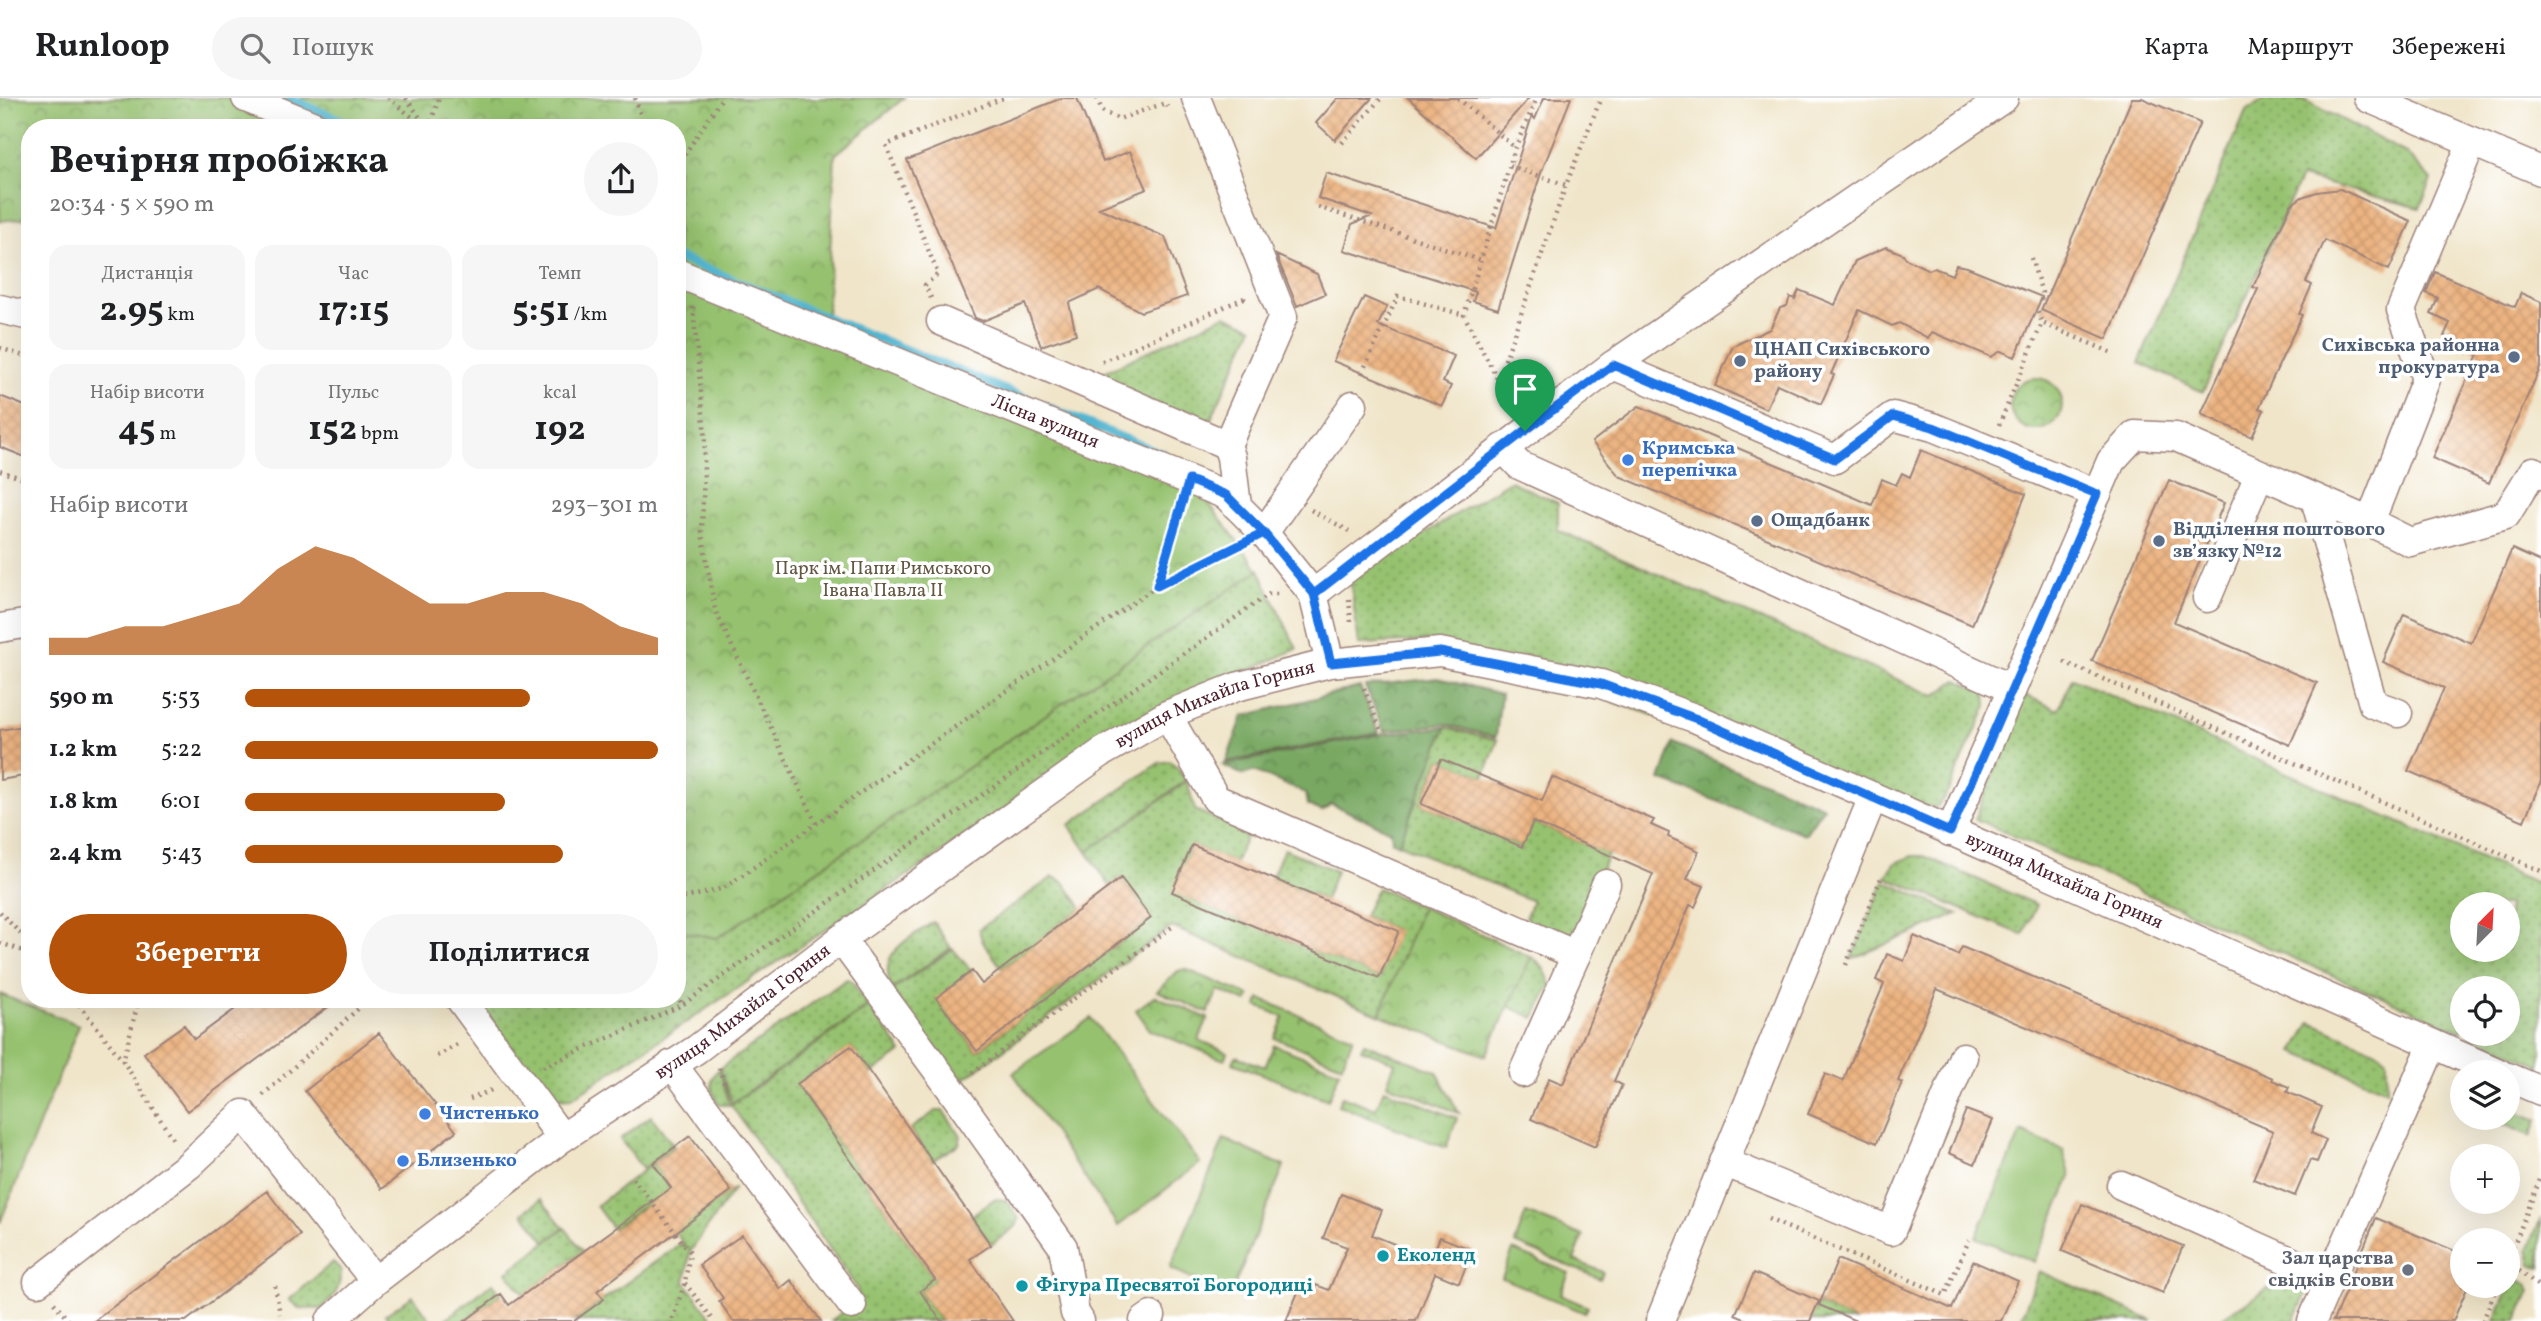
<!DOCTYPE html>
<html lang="uk">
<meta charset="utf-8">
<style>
:root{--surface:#fff;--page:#f6f6f6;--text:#202124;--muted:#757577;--line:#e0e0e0;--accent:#b45309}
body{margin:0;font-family:Vollkorn,serif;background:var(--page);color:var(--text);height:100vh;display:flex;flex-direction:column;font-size:26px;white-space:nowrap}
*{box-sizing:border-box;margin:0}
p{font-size:23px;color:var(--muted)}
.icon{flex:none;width:38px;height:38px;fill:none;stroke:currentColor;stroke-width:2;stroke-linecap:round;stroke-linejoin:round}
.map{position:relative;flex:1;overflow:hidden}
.panel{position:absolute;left:21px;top:21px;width:665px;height:889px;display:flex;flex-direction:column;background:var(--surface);border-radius:28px;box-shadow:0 7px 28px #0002}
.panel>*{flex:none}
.needle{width:46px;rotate:24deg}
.fabs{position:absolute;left:2450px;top:794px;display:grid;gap:14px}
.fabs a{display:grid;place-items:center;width:70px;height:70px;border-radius:50%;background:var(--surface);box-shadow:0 7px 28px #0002;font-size:35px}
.pin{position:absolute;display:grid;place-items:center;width:60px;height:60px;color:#fff;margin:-72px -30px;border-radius:50% 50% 50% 0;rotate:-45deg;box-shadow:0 0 7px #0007}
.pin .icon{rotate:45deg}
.round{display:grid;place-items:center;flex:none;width:74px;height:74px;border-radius:37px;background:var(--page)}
.head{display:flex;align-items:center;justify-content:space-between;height:119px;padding:0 28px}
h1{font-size:38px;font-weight:700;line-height:52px}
.figures{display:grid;grid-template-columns:repeat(3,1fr);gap:10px;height:119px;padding:7px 28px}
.figures div{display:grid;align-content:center;border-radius:18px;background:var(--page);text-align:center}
.figures b{font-size:35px;font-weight:700}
.figures small{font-size:19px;font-weight:400}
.figures p{font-size:19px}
.chart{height:196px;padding:14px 28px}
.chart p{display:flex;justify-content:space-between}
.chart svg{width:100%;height:126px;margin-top:7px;fill:var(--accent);opacity:.7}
.cta{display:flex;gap:14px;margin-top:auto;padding:14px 28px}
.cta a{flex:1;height:80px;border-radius:42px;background:var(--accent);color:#fff;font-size:28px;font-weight:700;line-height:80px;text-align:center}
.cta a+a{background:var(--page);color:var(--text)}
ul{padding:0 28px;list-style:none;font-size:23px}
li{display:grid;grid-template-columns:112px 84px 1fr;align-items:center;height:52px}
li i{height:18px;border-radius:9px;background:var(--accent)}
header{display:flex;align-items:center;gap:42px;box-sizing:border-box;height:98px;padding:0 35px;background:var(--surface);border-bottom:2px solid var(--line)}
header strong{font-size:33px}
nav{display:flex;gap:38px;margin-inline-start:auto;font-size:24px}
.search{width:490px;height:63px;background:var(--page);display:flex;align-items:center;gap:18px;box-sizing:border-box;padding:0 24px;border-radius:38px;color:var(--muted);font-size:26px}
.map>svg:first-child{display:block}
.grass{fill:url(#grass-dots);stroke:#70704d;stroke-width:2;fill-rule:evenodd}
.forest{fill:url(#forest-crowns);stroke:#616446;stroke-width:2}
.park{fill:url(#park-crowns);stroke:#70704d;stroke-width:2}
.pitch{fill:#96c26f;stroke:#70704d;stroke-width:2}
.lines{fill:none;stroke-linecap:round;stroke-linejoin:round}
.stream{stroke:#52b5d0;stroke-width:9}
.building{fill:url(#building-cross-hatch)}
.minor-casing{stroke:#9d827a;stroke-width:31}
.path{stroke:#9d827a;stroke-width:4.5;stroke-dasharray:2 5;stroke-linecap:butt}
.minor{stroke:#fff;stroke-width:28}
.route-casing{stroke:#fff;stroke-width:14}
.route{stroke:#1a73e8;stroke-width:9}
.service-dot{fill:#5c6f8a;stroke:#fff;stroke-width:2.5}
.shop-dot{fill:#3f7fe0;stroke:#fff;stroke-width:2.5}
.culture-dot{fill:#0f9aa8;stroke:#fff;stroke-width:2.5}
.worship-dot{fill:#6b7280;stroke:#fff;stroke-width:2.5}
.labels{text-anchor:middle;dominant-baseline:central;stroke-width:7;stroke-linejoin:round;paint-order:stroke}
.service-label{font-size:19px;font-weight:bold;fill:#4e5e75;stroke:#fff;text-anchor:start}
.street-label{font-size:19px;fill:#4a1f2b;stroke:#fff}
.shop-label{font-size:19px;font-weight:bold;fill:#366cbe;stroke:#fff;text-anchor:start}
.park-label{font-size:19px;fill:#655843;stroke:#fff}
.culture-label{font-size:19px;font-weight:bold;fill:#0d838f;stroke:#fff;text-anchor:start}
.worship-label{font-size:19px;font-weight:bold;fill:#5b616d;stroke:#fff;text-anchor:end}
</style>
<header>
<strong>Runloop</strong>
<div class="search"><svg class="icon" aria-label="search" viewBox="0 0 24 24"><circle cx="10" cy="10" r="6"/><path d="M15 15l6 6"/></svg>Пошук</div>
<nav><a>Карта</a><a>Маршрут</a><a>Збережені</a></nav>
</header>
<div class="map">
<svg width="2541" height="1223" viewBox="0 0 2541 1223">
<defs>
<pattern id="grass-dots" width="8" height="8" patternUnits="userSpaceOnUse" patternTransform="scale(1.75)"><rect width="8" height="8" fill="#96c26f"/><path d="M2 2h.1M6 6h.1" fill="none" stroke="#7c9d5b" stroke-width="1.8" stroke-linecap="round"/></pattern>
<pattern id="forest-crowns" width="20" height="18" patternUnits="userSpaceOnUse" patternTransform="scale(1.75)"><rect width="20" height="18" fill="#78a862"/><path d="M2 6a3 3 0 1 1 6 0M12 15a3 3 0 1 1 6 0" fill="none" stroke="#648851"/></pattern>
<pattern id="park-crowns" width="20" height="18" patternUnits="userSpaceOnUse" patternTransform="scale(1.75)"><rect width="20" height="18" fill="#96c26f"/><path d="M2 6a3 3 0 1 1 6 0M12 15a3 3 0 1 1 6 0" fill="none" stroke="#7c9d5b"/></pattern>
<pattern id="building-cross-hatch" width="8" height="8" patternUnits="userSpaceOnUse" patternTransform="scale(1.75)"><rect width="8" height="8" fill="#ecb481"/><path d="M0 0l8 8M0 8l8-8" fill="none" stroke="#cc9a70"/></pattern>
</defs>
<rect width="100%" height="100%" fill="#fff"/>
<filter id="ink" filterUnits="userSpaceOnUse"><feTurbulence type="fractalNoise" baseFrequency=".0143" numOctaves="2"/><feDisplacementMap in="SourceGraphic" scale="14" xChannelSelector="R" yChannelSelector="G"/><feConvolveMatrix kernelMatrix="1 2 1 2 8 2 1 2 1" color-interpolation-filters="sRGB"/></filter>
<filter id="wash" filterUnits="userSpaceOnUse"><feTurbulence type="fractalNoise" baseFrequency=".00686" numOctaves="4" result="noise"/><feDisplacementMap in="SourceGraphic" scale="28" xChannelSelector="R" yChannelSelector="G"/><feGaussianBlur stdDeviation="1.57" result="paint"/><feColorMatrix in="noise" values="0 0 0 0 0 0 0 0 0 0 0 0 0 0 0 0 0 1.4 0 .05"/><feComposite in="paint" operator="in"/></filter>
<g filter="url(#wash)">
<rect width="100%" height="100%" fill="#f0e5c9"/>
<path class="grass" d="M2267,0H2301L2406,55L2432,82L2420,110L2301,79L2203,294L2139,265L2246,13Z
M1225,217L1253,229L1205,334L1087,282Z
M1510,383L1558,405V432L1935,598L1957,582L1986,594L1987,608L1945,700L1937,709H1927L1432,543L1359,546L1350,482Z
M1259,472L1297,551L1152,615L572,1000L555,1001L543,996L478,901H677V833L717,840Z
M2072,580L2541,787V968L2468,936H2508V891H2462V934L1975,721L2025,597L2058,612ZM2462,807H2508V852H2462Z
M1446,629L1498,642L1484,679L1440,661L1421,706L1521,749L1533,724L1608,756L1575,834L1565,841L1530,826L1526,818L1532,803L1399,746Z
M1170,663L1180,672L1185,683L1089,753L1187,683L1195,712L1248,735L1235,765L1192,747L1173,794L1379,880L1398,833L1364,818L1377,790L1422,809L1380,917L1172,829L961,983L891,893L953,851L972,873L937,901L977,953L1151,820L1121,780L1110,788L1069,727L1159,665Z
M1284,751L1336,773L1325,802L1271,780Z
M1912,758H1924L2037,807L2023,837L1885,779L1896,765Z
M1053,779L1064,784L1082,810L1002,870L982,843L979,831Z
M1884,783L1958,816L1851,861Z
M933,824L951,850L892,891C876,854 907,843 933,824Z
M1531,859C1543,865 1546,875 1551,887L1534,920L1508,908Z
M847,881L851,883L868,908L732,1005L720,970Z
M870,908L902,954L871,976L851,949L797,986L935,1182L920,1194L941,1223H831L860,1201L857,1190L731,1007Z
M2311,924L2379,954L2387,961V992L2294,954Z
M719,971L730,1007H719C711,995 707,982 719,971Z
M2508,1010L2537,1022L2531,1038L2489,1020H2508Z
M936,1013H943L961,1038L959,1046L932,1063L910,1031Z
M651,1018L674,1048L643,1071L620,1041Z
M653,1065L694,1120L735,1090L690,1154L685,1184L714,1223H574L680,1146L687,1150L651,1103L613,1131L596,1108Z
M541,1101L564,1130L546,1144L523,1115Z
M994,1101L1006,1102L1019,1121L1016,1128L991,1147L971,1118Z
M2541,1120V1169L2532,1167L2528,1151Z
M565,1130L583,1153L524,1197L507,1174Z
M333,1164L341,1172C340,1191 335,1199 321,1211L299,1210L289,1202Z
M2039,1173L2153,1223H2020Z
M2295,1174L2313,1182L2294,1223H2216Z
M2513,1181L2527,1185L2530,1193L2517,1223H2495Z
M493,1185L501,1196L465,1223H443Z
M413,1198L431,1223H391L385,1217Z
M1819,1203V1207L1856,1223H1810Z"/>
<path class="forest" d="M1438,580L1501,596L1496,639L1445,626L1384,633L1365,588Z
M1360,589L1379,635L1226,664L1243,618Z
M1446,629L1399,746L1392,744L1391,733L1331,706L1322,713L1307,707L1305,695L1254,673L1243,677L1222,667L1382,636Z
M1673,645L1824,709L1805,736L1660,682Z"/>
<path class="park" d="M0,0H904L835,57L826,239L1198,391L1259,472L717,840L677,833V30H30V120L0,123Z
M2010 306a26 26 0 1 1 52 0a26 26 0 1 1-52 0Z
M1422,809L1531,859L1486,958L1380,917Z
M1185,871L1250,898L1247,904L1218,892L1208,915L1157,893L1178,873Z
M1155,898L1208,920L1199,942L1227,954L1224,962L1150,932L1136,912Z
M1260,901L1353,939L1342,967L1275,940L1284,919L1257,908Z
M1364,945L1437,974L1459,1015L1387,986L1395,964L1361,951Z
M1274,947L1340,973L1328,1002L1233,965L1236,958L1265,969Z
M1384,991L1457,1020L1446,1050L1338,1007L1342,998L1376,1011Z
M1526,1115L1583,1138L1574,1162L1603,1174L1600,1181L1515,1145Z
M1513,1152L1569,1175L1560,1197L1588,1209L1585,1215L1502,1180Z"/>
<path class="pitch" d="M0,896L79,927L0,1125Z
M1091,920L1200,1065L1118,1128L1013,975Z
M2021,1034L2063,1052L2071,1079L2034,1164L1976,1139Z
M1224,1041L1284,1068L1230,1198L1170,1170Z"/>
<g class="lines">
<path class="stream" d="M287,0L360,30
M677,159L1162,356"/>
</g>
<g id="blocks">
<path class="building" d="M1062,0H1077L1103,64L1130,53L1147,91L1099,110L1165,139L1187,198L1141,214L1099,191L1069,205L1076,236L1041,248L1025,206L983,223L975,220L907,62Z
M1338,0H1372L1335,42L1316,25Z
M1408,0H1529L1476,60Z
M1544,0H1571L1541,75L1498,211L1473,203L1476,194L1344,152L1352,126L1372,118L1318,100L1326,75L1496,130L1532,18L1535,21Z
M2132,0H2142L2200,25L2107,241L2041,212Z
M2340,91L2411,123L2389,172L2325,142L2306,184L2312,187L2299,216L2302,217L2259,310L2264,312L2252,339L2201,316L2258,191L2253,189L2291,107L2302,99L2317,94Z
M1886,149L1903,156L1906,161L1929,172L1934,170L1952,177L1956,167L1967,169L2042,199L2015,259L2001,253L1991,259L1932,234L1928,240L1899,225L1892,228L1859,212L1831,276L1834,277L1821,306L1777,286L1766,311L1715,288L1733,248L1770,231L1780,210L1787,208L1790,199L1795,201L1799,192L1835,207L1855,163Z
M1276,157L1317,176L1325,196L1297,208Z
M2435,174L2515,209L2521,195L2541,204V268L2489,385L2432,360L2479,254L2444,238L2450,225L2431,216L2438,200L2426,195Z
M1364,199L1387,209L1378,227L1454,258L1443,284L1451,288L1442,308L1333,263Z
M0,298L30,310V361L0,349Z
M1639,308L1872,407L1882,381L1896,387L1902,375L1910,379L1921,352L2026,396L1972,527L1619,378L1592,344Z
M2169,382L2224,405L2174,524L2317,585L2290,647L2092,563Z
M2512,451L2541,464V683L2524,723L2408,673L2444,590L2383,564L2404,516L2471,545Z
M30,627V677L0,682V632Z
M1441,661L1542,703L1552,679L1654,722L1651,727L1669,735L1668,739L1699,753L1687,781L1704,788L1695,809L1690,807L1614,983L1622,987L1595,1049L1531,1021L1549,980L1563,986L1653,776L1533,724L1522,749L1421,706Z
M1192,747L1399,833L1379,880L1172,794Z
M1121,780L1151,820L977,953L936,900L972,873L982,886Z
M1914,838L1958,857L1962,849L2273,980L2272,982L2289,989L2287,994L2322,1009L2311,1035L2326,1042L2317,1064L2310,1062L2295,1098L2253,1081L2273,1033L1937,891L1898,983L1902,985L1877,1045L1808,1016L1825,976L1843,983L1884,886L1876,882L1887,856L1904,863Z
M249,901H339L187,1013L144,955L184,927L194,941Z
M379,935L456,1033L382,1091L305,993Z
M851,948L991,1147L970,1161L1013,1223H941L920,1193L935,1182L797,986Z
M1966,1012L1993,1022L1975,1066L1949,1055Z
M690,1038L731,1093L597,1193L604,1201L574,1223H465L501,1196L509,1207L671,1090L653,1065Z
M267,1093L300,1137L186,1223H94Z
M1341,1096L1382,1112L1372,1137L1431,1161L1440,1139L1473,1152L1459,1185L1435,1175L1416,1223H1286L1303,1182L1329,1192L1347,1149L1323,1140Z
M2082,1106L2183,1148L2163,1195L2062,1153Z
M2376,1120L2462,1156V1188H2468L2453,1223H2333Z
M742,1137L780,1191L791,1182L821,1223H733L719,1203L723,1200L699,1167Z
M1838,1161L1952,1211L1973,1163L2018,1183L2001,1223H1856L1819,1207Z
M1754,1175L1819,1203L1810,1223H1749L1735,1217Z"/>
</g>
</g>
<g filter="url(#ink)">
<use href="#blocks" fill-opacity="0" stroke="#9d827a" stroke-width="2"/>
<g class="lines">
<g class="minor-casing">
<g id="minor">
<path d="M246,0L319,30"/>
<path d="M1196,0L1283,219L1227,347L1231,359L1237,408"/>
<path d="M2368,0L2541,73"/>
<path id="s1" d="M677,175L1226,397L1264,435L1313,496L1330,565"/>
<path d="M0,211L30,218"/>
<path d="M941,223L1227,347"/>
<path d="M1613,267L1835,361L1893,318L1933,329L2097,396"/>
<path d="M1503,350L1519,367L2012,591"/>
<path d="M2315,401L2373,606L2398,615"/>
<path d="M2370,424L2426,281L2401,212L2472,44"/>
<path d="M1264,435L1353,307"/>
<path d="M1313,496L1613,267L2004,0"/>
<path d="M2207,500L2259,377"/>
<path d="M0,530L30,525"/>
<path d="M1167,617L1216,701L1576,857L1523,975"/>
<path d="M1950,734L2111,363L2135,337L2176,339L2370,424L2410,444L2506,417L2533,373L2541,376"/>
<path d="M841,841L951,991L1063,1149L1075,1215L1080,1223"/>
<path d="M1576,857L1606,786"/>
<path d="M460,901L562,1040"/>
<path d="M672,966L852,1207"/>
<path d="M2508,979L2541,993"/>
<path d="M1724,1064L1891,1133L1963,959"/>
<path d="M2121,1087L2330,1181"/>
<path d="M38,1184L189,1067L243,1016L375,1183"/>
<path id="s2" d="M330,1223L375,1183L562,1040L697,951L841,841L1101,655L1167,617L1236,589L1330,565L1440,554L1601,586L1697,621L2499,975"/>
<path d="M1144,1223L1151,1218"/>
<path d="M1660,1223L1873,699"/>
<path d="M2312,1223L2433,946"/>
</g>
</g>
<path class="path" d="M388,0L426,30
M406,0L424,25
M635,0L645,30
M1097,0L1102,13L1119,21L1165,5L1169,13
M1458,0L1515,50
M429,30L439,0
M1342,45L1381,0
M677,68L722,0
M1510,68L1566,87
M1318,109L1481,162
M2031,160L2042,195L2041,203
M931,200L925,187L938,176L886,47L1003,0
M693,209L705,337L702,434L715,512L816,725
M2038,214L2042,225L2115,256
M0,250L30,260
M1102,264L1244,200L1243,197
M1362,275L1398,198L1464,217
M1498,282L1566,87L1601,0
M1513,311L1464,217L1515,50L1537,0
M1999,327L2042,225
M0,373L30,383
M1311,412L1349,433
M1157,488L1182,407
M1349,501L1351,524
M2064,564L2541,773
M1364,590L1382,636
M677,802L724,790L1157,488L1238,448
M0,814L30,846
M0,845L30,855
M1846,867L1881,780
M677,896L682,907
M75,901L122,962
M139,901L123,963L174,1043
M437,958L461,944
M543,969L682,907L1269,496H1278
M719,970L726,990
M972,975L1172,829
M263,997L369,901
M470,1001L494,991
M633,1080L690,1154L685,1184L672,1223
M1768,1121L1945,1197L1969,1142
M2508,1162L2541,1079
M2508,1164L2541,1190
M685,1185L714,1223
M275,1188L280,1216
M54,1205L69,1223
M2483,1223L2497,1188"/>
<use href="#minor" class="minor"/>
</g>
</g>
<g class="lines" filter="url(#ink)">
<g class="route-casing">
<path id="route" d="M1525,333L1314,496L1264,435L1226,397L1189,382L1157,488L1264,435L1314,496L1331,565L1440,554L1601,586L1697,621L1950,734L2097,396L1933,329L1893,318L1835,361L1613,267L1525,333"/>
</g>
<use href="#route" class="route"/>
</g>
<g class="service-dot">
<circle cx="2514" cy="259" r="7"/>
<circle cx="1740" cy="263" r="7"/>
<circle cx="1757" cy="423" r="7"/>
<circle cx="2159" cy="443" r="7"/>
</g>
<g class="shop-dot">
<circle cx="1628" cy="362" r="7"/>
<circle cx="425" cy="1016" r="7"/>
<circle cx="403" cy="1063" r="7"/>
</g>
<g class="culture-dot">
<circle cx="1383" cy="1158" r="7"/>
<circle cx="1022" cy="1188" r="7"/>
</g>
<circle class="worship-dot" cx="2408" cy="1172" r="7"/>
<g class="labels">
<g class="service-label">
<text x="2500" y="248" text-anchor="end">Сихівська районна<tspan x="2500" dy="22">прокуратура</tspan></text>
<text x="1754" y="252">ЦНАП Сихівського<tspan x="1754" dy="22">району</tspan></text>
<text x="1771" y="423">Ощадбанк</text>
<text x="2173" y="432">Відділення поштового<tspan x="2173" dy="22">зв’язку №12</tspan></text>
</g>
<g class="street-label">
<text stroke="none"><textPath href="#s1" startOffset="397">Лісна вулиця</textPath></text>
<text stroke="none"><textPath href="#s2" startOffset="1083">вулиця Михайла Гориня</textPath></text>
<text stroke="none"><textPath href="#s2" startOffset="1984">вулиця Михайла Гориня</textPath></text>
<text stroke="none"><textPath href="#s2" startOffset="516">вулиця Михайла Гориня</textPath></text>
</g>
<g class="shop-label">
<text x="1642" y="351">Кримська<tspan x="1642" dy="22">перепічка</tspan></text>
<text x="439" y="1016">Чистенько</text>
<text x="417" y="1063">Близенько</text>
</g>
<g class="park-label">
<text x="883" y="471">Парк ім. Папи Римського<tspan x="883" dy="22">Івана Павла ІІ</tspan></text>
</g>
<g class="culture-label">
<text x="1397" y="1158">Еколенд</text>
<text x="1036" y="1188">Фігура Пресвятої Богородиці</text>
</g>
<g class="worship-label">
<text x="2394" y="1161">Зал царства<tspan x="2394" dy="22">свідків Єгови</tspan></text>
</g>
</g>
</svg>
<div class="fabs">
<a><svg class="needle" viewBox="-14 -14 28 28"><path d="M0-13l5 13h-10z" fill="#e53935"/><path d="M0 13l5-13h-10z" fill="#757577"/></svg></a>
<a><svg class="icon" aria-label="locate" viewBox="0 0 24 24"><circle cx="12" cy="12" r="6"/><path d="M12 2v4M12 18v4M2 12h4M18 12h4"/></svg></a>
<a><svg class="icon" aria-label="layers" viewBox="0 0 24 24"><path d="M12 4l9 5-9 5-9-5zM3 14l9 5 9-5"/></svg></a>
<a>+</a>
<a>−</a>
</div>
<div class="pin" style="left:1525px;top:333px;background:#1e9e55"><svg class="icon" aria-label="arrive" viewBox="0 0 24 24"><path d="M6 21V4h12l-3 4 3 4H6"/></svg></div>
<section class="panel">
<div class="head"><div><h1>Вечірня пробіжка</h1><p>20:34 · 5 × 590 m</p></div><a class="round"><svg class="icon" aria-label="share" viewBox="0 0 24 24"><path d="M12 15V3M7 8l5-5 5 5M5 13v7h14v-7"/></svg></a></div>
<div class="figures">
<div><p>Дистанція</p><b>2.95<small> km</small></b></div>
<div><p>Час</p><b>17:15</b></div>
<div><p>Темп</p><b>5:51<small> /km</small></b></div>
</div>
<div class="figures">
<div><p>Набір висоти</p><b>45<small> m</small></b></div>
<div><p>Пульс</p><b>152<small> bpm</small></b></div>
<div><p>kcal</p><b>192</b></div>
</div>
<div class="chart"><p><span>Набір висоти</span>293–301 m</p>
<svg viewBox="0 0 160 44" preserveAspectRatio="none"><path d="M0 44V38L10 38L20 34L30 34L40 30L50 26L60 14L70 6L80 10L90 18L100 26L110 26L120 22L130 22L140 26L150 34L160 38V44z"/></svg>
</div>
<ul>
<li><b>590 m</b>5:53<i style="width:69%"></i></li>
<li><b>1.2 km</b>5:22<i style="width:100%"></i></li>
<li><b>1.8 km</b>6:01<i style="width:63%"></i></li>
<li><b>2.4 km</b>5:43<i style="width:77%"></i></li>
</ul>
<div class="cta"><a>Зберегти</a><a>Поділитися</a></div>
</section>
</div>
